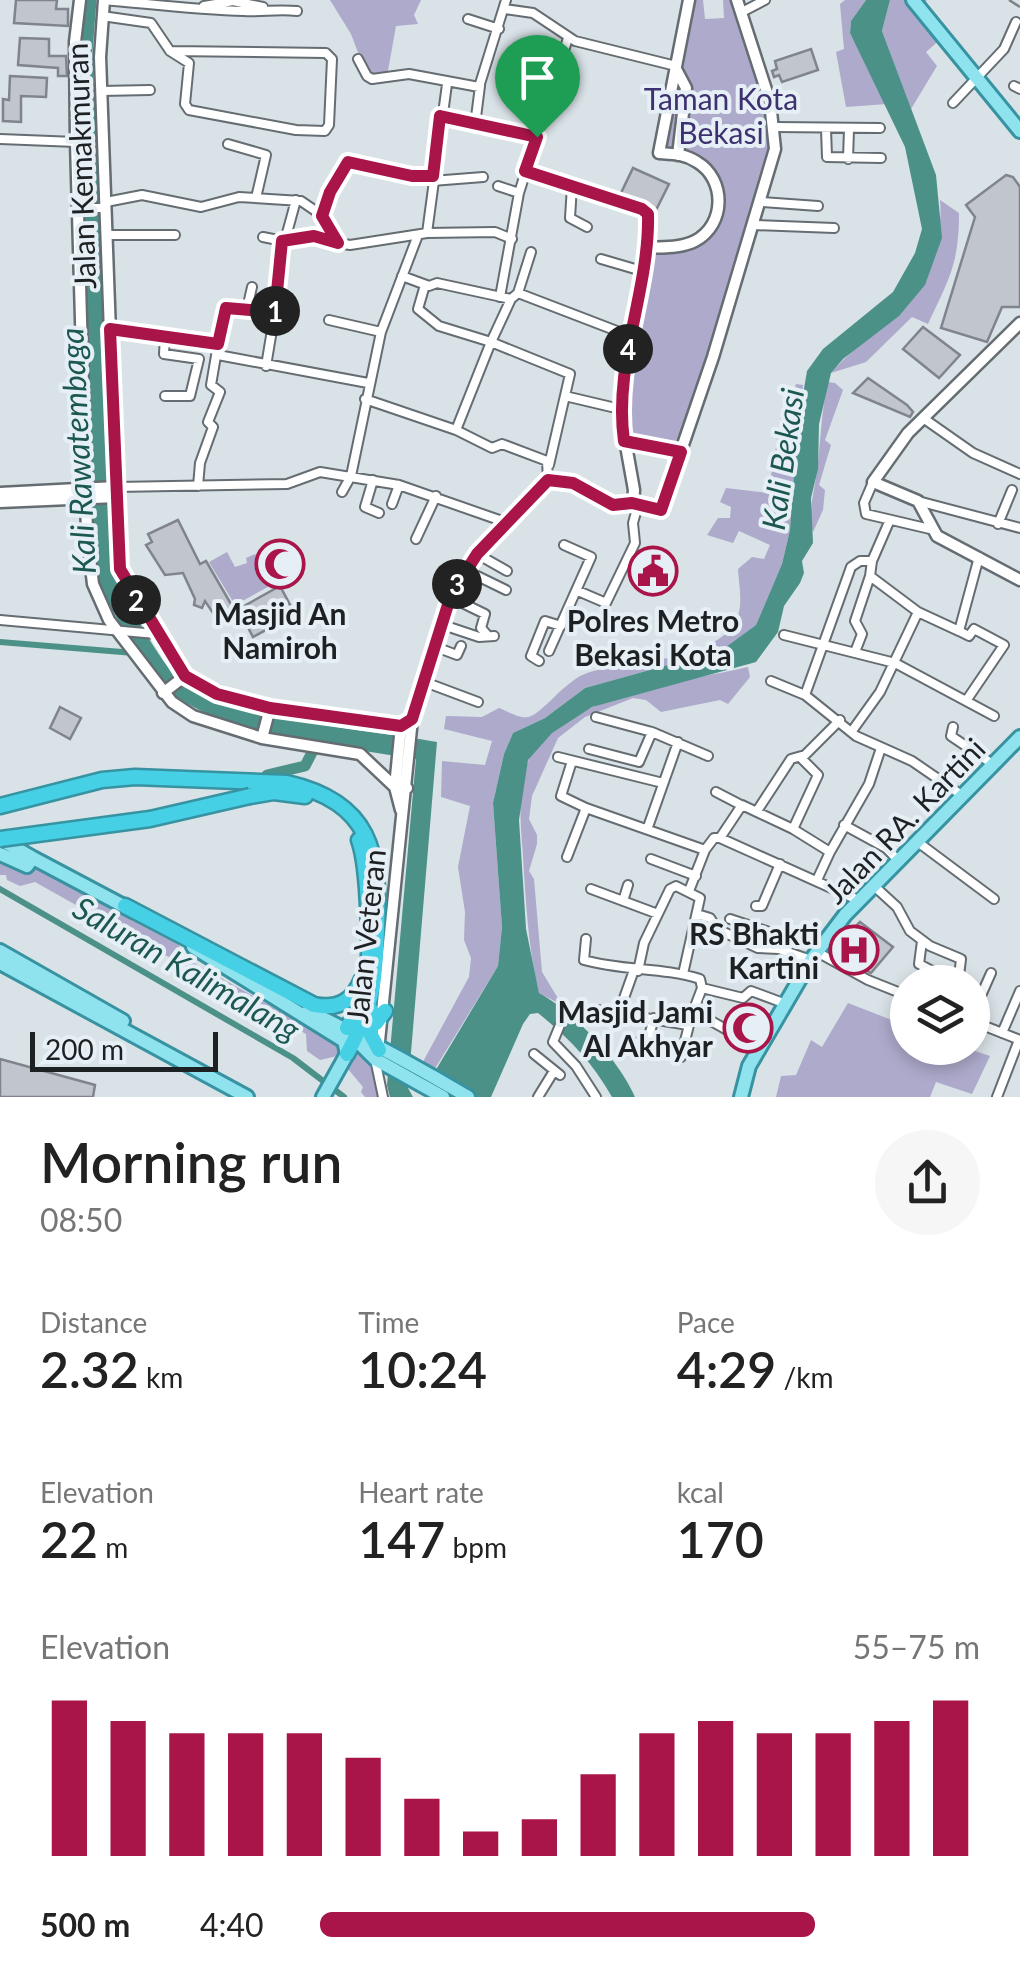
<!DOCTYPE html>
<meta charset="utf-8">
<style>
:root{--surface:#fff;--page:#f6f6f6;--text:#222;--muted:#767676;--accent:#a91549}
body{margin:0;font-family:Lato,sans-serif;background:var(--page);color:var(--text);height:100vh;display:flex;flex-direction:column;font-size:38px;white-space:nowrap}
*{box-sizing:border-box;margin:0}
p{font-size:32px;color:var(--muted)}
.icon{flex:none;width:55px;height:55px;fill:none;stroke:currentColor;stroke-width:2;stroke-linecap:round;stroke-linejoin:round}
.map{position:relative;height:1097px;overflow:hidden}
.panel{display:flex;flex-direction:column;background:var(--surface);flex:1}
.panel>*{flex:none}
.buttons{position:absolute;left:890px;top:965px;display:grid;gap:20px}
.buttons a{display:grid;place-items:center;width:100px;height:100px;border-radius:50%;background:var(--surface);box-shadow:0 5px 15px #0003;font-size:50px}
.scale{position:absolute;left:30px;bottom:25px;width:188px;box-sizing:border-box;padding-left:10px;border:5px solid #1e2123;border-top:0;font-size:28px;line-height:35px;white-space:nowrap;color:#1e2123;-webkit-text-stroke:8px #e6eff5;paint-order:stroke}
.pin{position:absolute;display:grid;place-items:center;width:85px;height:85px;color:#fff;margin:-102px -42px;border-radius:50% 50% 50% 0;rotate:-45deg;box-shadow:0 0 10px #0007}
.pin .icon{rotate:45deg}
.km{position:absolute;width:50px;height:50px;margin:-25px;border-radius:50%;background:#222;color:#fff;font-size:28px;line-height:50px;text-align:center}
.round{display:grid;place-items:center;flex:none;width:105px;height:105px;border-radius:52px;background:var(--page)}
.summary{display:flex;align-items:center;justify-content:space-between;height:170px;padding:0 40px}
h1{font-size:55px;font-weight:600;line-height:75px}
.metrics{display:grid;grid-template-columns:repeat(3,1fr);gap:15px;height:170px;padding:10px 40px}
.metrics div{display:grid;align-content:center}
.metrics b{font-size:50px;font-weight:600}
.metrics small{font-size:28px;font-weight:400}
.metrics p{font-size:28px}
.chart{height:280px;padding:20px 40px}
.chart p{display:flex;justify-content:space-between}
.chart svg{width:100%;height:180px;margin-top:10px;stroke:var(--accent);stroke-width:6}
ul{padding:0 40px;list-style:none;font-size:32px}
li{display:grid;grid-template-columns:160px 120px 1fr;align-items:center;height:75px}
li i{height:25px;border-radius:12px;background:var(--accent)}
.map>svg:first-child{display:block}
.green{fill:#adaacb}
.water{fill:#4b9187}
.lines{fill:none;stroke-linecap:round;stroke-linejoin:round}
.canal{stroke:#4b9187;stroke-width:6}
.river{stroke:#4b9187;stroke-width:11}
.building{fill:#c1c5ce;stroke:#80848c;stroke-width:2.5}
.minor-casing{stroke:#656d72;stroke-width:12}
.tertiary-casing{stroke:#656d72;stroke-width:15}
.primary-casing{stroke:#3793a1;stroke-width:18}
.motorway-casing{stroke:#3793a1;stroke-width:19}
.minor{stroke:#fff;stroke-width:8}
.tertiary{stroke:#fff;stroke-width:10}
.primary{stroke:#8fe3ef;stroke-width:12}
.motorway{stroke:#45d0e5;stroke-width:14}
.rail{stroke:#7c8285;stroke-width:2.5;stroke-dasharray:20 10;stroke-linecap:butt}
.motorway-bridge-casing{stroke:#3793a1;stroke-width:19;stroke-linecap:butt}
.motorway-bridge{stroke:#45d0e5;stroke-width:14}
.route-casing{stroke:#fff;stroke-width:20}
.route{stroke:#a91549;stroke-width:12}
.labels{text-anchor:middle;dominant-baseline:central;stroke-width:8;stroke-linejoin:round;paint-order:stroke}
.park-label{font-size:30px;fill:#3d316f;stroke:#e6eff5}
.street-label{font-size:30px;fill:#1e2123;stroke:#e6eff5}
.poi-label{font-size:30px;font-weight:bold;fill:#1e2123;stroke:#e6eff5}
.water-label{font-size:32px;font-style:italic;fill:#1d5850;stroke:#e6eff5}
</style>
<div class="map">
<svg width="1020" height="1097" viewBox="0 0 1020 1097">
<rect width="100%" height="100%" fill="#d9e2e7"/>
<path class="green" d="M330,0H421L414,15L418,24L396,26L387,76L374,77L365,71L351,34Z
M689,0H703L705,19L724,18L723,0H737L775,136L681,452L623,441L620,412L644,254L681,246L703,235L719,194L701,164L659,153Z
M845,0H866L851,21L850,33L887,104L846,107L836,52L844,49L840,4Z
M890,0H927L919,6L943,37L926,52L937,66L911,109L882,31Z
M940,200L959,213C959,264 949,279 928,324L912,317L866,362L831,373C872,326 914,323 933,255C938,236 942,220 940,200Z
M828,382L835,383L843,390L825,440L831,445L819,485L825,490L823,510L813,532C807,513 815,490 817,470C821,440 821,412 828,382Z
M796,384L803,385L790,530L782,564L756,625L723,650L585,688L545,718L513,733L504,754L493,803L502,927L498,966L431,1075L419,1069L469,977L471,958L464,940L465,912L458,867L470,806L441,797L442,761L485,765L492,741L444,729L446,716L482,717L499,708C507,711 520,719 528,717C542,715 565,679 590,672C630,661 710,662 735,623C744,607 739,586 738,569L752,557L764,559L770,545L739,531L733,543L707,535L718,518H730L731,507L720,502L726,488L768,493L782,412L791,404Z
M227,552L235,567L247,563L246,558L255,554L275,583L235,605L209,562Z
M748,667L750,677L728,704L720,700L661,712L646,700L633,698L585,717L558,738L532,796L529,819L537,835V844L529,871L534,879L542,972L562,1005L539,993C528,947 526,903 523,857C521,825 516,789 529,759C557,696 689,681 748,667Z
M0,854L33,858L174,937L187,959L321,1034L360,1048L375,1059L383,1097H365L361,1092L363,1087L337,1056L320,1060L307,1051L306,1034L35,882L20,886L7,880L6,875H0Z
M848,1003L907,1026L908,1048H966L990,1056L972,1094L936,1082L930,1097H776L781,1076L796,1075L811,1040L822,1047Z"/>
<path class="water" d="M866,0H890L882,31L936,175L942,238L925,285L899,316L843,359L831,373L819,424L818,469L811,498L813,543L802,561L804,573L800,583L784,606L778,632L756,662L592,707L552,733L528,760L519,820L526,929L539,993C574,1012 619,1060 635,1097H612C593,1063 569,1038 538,1013L530,1014L523,1024L491,1097H434L443,1079L437,1075V1068L498,966L502,927L493,803L504,754L513,733L545,718L585,688L722,650L756,625L782,564L790,530L798,424L807,371L823,349L893,292L915,253L922,229L905,147L850,33L851,21Z
M97,103L115,579C132,608 162,669 188,688C228,717 382,732 437,742L408,1088L413,1097H390L387,1085L416,759C354,749 223,734 175,695C160,683 149,662 137,647C121,626 104,600 97,574C88,537 96,498 90,460L81,104Z"/>
<g class="lines">
<path class="canal" d="M0,642L134,653
M0,889L293,1058L344,1097"/>
<path class="river" d="M89,115L87,51L91,0
M267,775L305,766L320,737"/>
</g>
<path class="building" d="M16,0H57L56,9H68V26L14,23Z
M20,38L49,39V56H66L67,76H58V68L18,65Z
M811,49L818,70L782,82L779,75L774,77L772,71L777,69L775,61Z
M10,76L47,78L46,97L21,96V122L3,121V99L9,100Z
M633,168L669,184L656,210L621,193Z
M1006,175L1013,177L1020,187V307H1002L987,342L941,328L975,217L966,205Z
M923,327L960,355L939,378L903,349Z
M868,378L907,405L913,412L910,417L853,393Z
M178,520L200,564L206,561L235,611L280,586L295,614L253,637L242,616L221,625L205,601L202,608L194,605L195,599L183,573L165,575L146,545L152,542L148,534Z
M272,548L298,563L287,581L262,565Z
M60,707L81,718L70,739L50,728Z
M860,922L893,947L871,973L830,951Z
M0,1059L95,1085L93,1097H0Z"/>
<g class="lines">
<g class="minor-casing">
<path id="minor" d="M104,0C150,4 197,10 244,11C262,12 278,9 297,11
M204,6L233,1L263,7
M505,9L533,13L575,41L676,66
M742,12L765,0
M102,16L151,23L170,51L189,63L185,104L189,110L296,130L325,131L329,125L332,59L326,53L170,51
M468,19L499,29
M358,59L367,76L372,79L409,74L479,87L506,0
M480,86L475,125L537,137
M1014,86L1020,89
M101,91L150,90
M953,103L1004,49L1016,22
M440,116L478,122
M775,127L880,128
M826,129L827,157L881,158
M0,139L76,142
M228,144L266,155L256,198
M848,159L849,129
M525,171L642,209L648,214V248
M432,181L483,177
M498,186L519,193
M572,186L570,218L587,227
M106,202L142,195L201,207L239,197L301,201L323,216L338,243L350,245L427,233L495,232L512,239
M761,202L818,206
M78,208H106
M323,216L329,191L348,162L412,176H433
M754,225L834,228
M287,233L296,200
M427,233L447,84
M107,235H175
M263,237L283,241
M601,259L642,271
M402,276L429,286L437,283L511,299L518,293L630,336
M425,285L418,309L439,326L491,342L456,430
M518,293L531,252
M500,297L519,193L568,38
M511,299L491,342L570,374L549,465
M247,309L252,287
M275,312L283,241L313,237L338,243
M329,320L381,332
M110,329L218,344L226,308L275,312L266,366
M165,336L164,354L199,359L190,396H165
M218,355L368,383
M565,396L620,409
M365,399L456,430L492,448L502,444L547,461L548,480
M923,418L973,453L1020,474
M373,480L365,507L379,513
M873,482L864,503L866,514L930,529
M198,486L200,463L213,427L208,422L220,392L211,385L218,344
M116,487L287,484L320,472L399,485L505,522
M342,492L351,476L381,332L418,235
M918,501L1020,528
M392,504L399,485
M889,522L872,561L870,576L918,612L959,631L979,557
M998,524L1012,490
M416,539L436,496
M477,554L507,571
M465,570L506,590
M578,591L606,603L635,543L633,523L638,505
M450,597L485,614L481,628L488,636
M0,620L156,634
M440,624L479,637L494,636
M959,631L969,636L974,629L1004,645L966,701
M784,635L895,663L994,716
M433,646L457,655L461,646
M549,651L591,557L564,545
M855,652L862,634L855,621L870,576
M539,661L531,656L545,621L561,626
M422,681L478,702
M771,681L805,695L856,736L912,761L963,796
M805,695L851,567L860,561H872
M596,717L652,732L708,756
M953,727L951,736L994,765
M852,731L880,692L918,612
M589,749L639,762L652,732
M558,757L663,783
M572,761L561,796L586,808
M716,792L741,805
M757,811L791,759L805,755L840,720
M844,825L886,848L899,861
M648,827L678,742
M793,829L818,775L801,758
M720,838L742,805L793,829L830,852L817,880
M919,843L994,899
M830,852L869,784L881,748
M567,857L586,808L705,850
M651,859L696,876
M873,885L897,907L910,931L930,946L961,959L959,976L948,979L919,964L922,941
M591,889L658,914
M689,891L705,850L714,838H720L858,900
M623,901L628,885
M756,906H762L780,864
M697,914L710,918L717,929L758,948L779,949L811,960
M730,919L778,935L779,949
M586,939L584,960C622,971 663,967 700,979L702,988L743,998L751,991L786,1004
M817,952L868,980L908,996
M638,971L644,943L670,889L676,886L700,898L683,974
M597,1010L688,1025L702,988
M619,1012L634,970
M693,1016L713,1022L759,1048
M972,1016L991,973
M972,1021L1020,1040
M560,1025L553,1042L576,1066L596,1097
M1002,1033L1020,991
M640,1041L684,1050
M647,1043L654,1018
M534,1054L560,1075
M681,1057L689,1025
M375,1059L383,1097
M538,1097L554,1071
M997,1097L1019,1040"/>
</g>
<g class="tertiary-casing">
<path id="tertiary" d="M80,0L75,42L76,142L87,533L93,584L109,620L172,702L193,716L262,738L360,754L395,787L407,788
M104,0L100,57L118,553L125,583L185,676L194,684L270,708L411,727
M676,69L686,88L678,155
M1020,323L908,433L873,482L918,501L937,536L1020,580
M623,441L681,452
M0,493L116,487
M0,502L116,497
M633,503L634,490L620,412L644,254L648,248C664,247 681,248 695,241C726,225 726,179 697,162C685,154 673,154 659,153L689,0
M163,693L185,676
M262,738L270,708
M401,810L395,787L401,726
M378,1051L412,719L422,681L450,597L465,570L505,522L548,480L573,483L613,505L633,503L661,509L713,357L775,149L770,102L737,0"/>
</g>
<g class="primary-casing">
<path id="primary" d="M913,0L1020,131
M0,839L33,858
M0,854L27,866L33,858L133,911
M193,947L344,1041L347,1054
M0,951L123,1021
M0,963L247,1097
M308,1011C362,1037 416,1066 468,1097
M351,1035L375,1059L443,1097
M323,1097L347,1054
M741,1097L749,1066L811,960L845,915L1020,737"/>
</g>
<g class="motorway-casing">
<path id="motorway" d="M250,796L274,792L305,796
M0,806L102,780L135,777L287,783C371,802 380,852 377,929C375,984 374,1004 347,1054
M125,906L314,1005C338,1010 353,1001 362,979
M372,1011L376,1023L385,1011
M371,1018V1035L379,1050
M347,1028C355,1014 364,1000 367,984C371,955 369,867 359,840"/>
</g>
<use href="#minor" class="minor"/>
<use href="#tertiary" class="tertiary"/>
<use href="#primary" class="primary"/>
<use href="#motorway" class="motorway"/>
<path class="rail" d="M1009,0L1020,7"/>
<g class="motorway-bridge-casing">
<path id="motorway-bridge" d="M0,839L150,819L250,796"/>
</g>
<use href="#motorway-bridge" class="motorway-bridge"/>
</g>
<g class="lines">
<g class="route-casing">
<path id="route" d="M440,116L537,137L525,171L642,209L648,214C650,289 613,364 624,441L681,452L661,510L632,503L613,505L573,483L548,480L477,554L451,595L412,719L401,726L270,708L217,694L185,676L120,569L110,329L218,344L226,308L275,312L282,241L314,236L338,243L322,216L330,192L348,162L412,176H433Z"/>
</g>
<use href="#route" class="route"/>
</g>
<defs>
<g id="mosque-ring" transform="scale(2.5)"><circle r="9.5" fill="#e6eff5" stroke="#a91549" stroke-width="1.5"/><path d="M3.5-4.9A6 6 0 1 0 3.5 4.9A5 5 0 1 1 3.5-4.9Z" fill="#a91549"/></g>
<g id="civic-ring" transform="scale(2.5)"><circle r="9.5" fill="#e6eff5" stroke="#a91549" stroke-width="1.5"/><path d="M-.6-6.5H3V-4.5H.6V-3L4-1V1h2V6H-6V1h2V-1L-.6-3ZM-1.2 2.5V6h2.4V2.5Z" fill="#a91549"/></g>
<g id="hospital-ring" transform="scale(2.5)"><circle r="9.5" fill="#e6eff5" stroke="#a91549" stroke-width="1.5"/><path d="M-5-5h3v3.5h4V-5h3V5h-3V1.5h-4V5h-3Z" fill="#a91549"/></g>
</defs>
<g fill-rule="evenodd">
<use href="#mosque-ring" x="280" y="564"/>
<use href="#civic-ring" x="653" y="571"/>
<use href="#hospital-ring" x="854" y="950"/>
<use href="#mosque-ring" x="748" y="1028"/>
</g>
<g class="labels">
<g class="park-label">
<text x="721" y="98">Taman Kota<tspan x="721" dy="34">Bekasi</tspan></text>
</g>
<g class="street-label">
<text transform="translate(80 166) rotate(-92)">Jalan Kemakmuran</text>
<text transform="translate(904 820) rotate(-46)">Jalan RA. Kartini</text>
<text transform="translate(365 936) rotate(-84)">Jalan Veteran</text>
</g>
<g class="poi-label">
<text x="280" y="613">Masjid An<tspan x="280" dy="34">Namiroh</tspan></text>
<text x="653" y="620">Polres Metro<tspan x="653" dy="34">Bekasi Kota</tspan></text>
<text x="819" y="933" text-anchor="end">RS Bhakti<tspan x="819" dy="34">Kartini</tspan></text>
<text x="713" y="1011" text-anchor="end">Masjid Jami<tspan x="713" dy="34">Al Akhyar</tspan></text>
</g>
<g class="water-label">
<text transform="translate(77 451) rotate(-93)">Kali Rawatembaga</text>
<text transform="translate(782 459) rotate(-82)">Kali Bekasi</text>
<text transform="translate(187 968) rotate(30)">Saluran Kalimalang</text>
</g>
</g>
</svg>
<div class="buttons">
<a><svg class="icon" aria-label="layers" viewBox="0 0 24 24"><path d="M12 4l9 5-9 5-9-5zM3 14l9 5 9-5"/></svg></a>
</div>
<div class="scale">200 m</div>
<div class="pin" style="left:537px;top:137px;background:#1e9e55"><svg class="icon" aria-label="arrive" viewBox="0 0 24 24"><path d="M6 21V4h12l-3 4 3 4H6"/></svg></div>
<b class="km" style="left:275px;top:311px">1</b>
<b class="km" style="left:136px;top:600px">2</b>
<b class="km" style="left:457px;top:584px">3</b>
<b class="km" style="left:628px;top:349px">4</b>
</div>
<section class="panel">
<div class="summary"><div><h1>Morning run</h1><p>08:50</p></div><a class="round"><svg class="icon" aria-label="share" viewBox="0 0 24 24"><path d="M12 15V3M7 8l5-5 5 5M5 13v7h14v-7"/></svg></a></div>
<div class="metrics">
<div><p>Distance</p><b>2.32<small> km</small></b></div>
<div><p>Time</p><b>10:24</b></div>
<div><p>Pace</p><b>4:29<small> /km</small></b></div>
</div>
<div class="metrics">
<div><p>Elevation</p><b>22<small> m</small></b></div>
<div><p>Heart rate</p><b>147<small> bpm</small></b></div>
<div><p>kcal</p><b>170</b></div>
</div>
<div class="chart"><p><span>Elevation</span>55–75 m</p>
<svg viewBox="0 0 160 44" preserveAspectRatio="none"><path d="M5 44V6M15 44V11M25 44V14M35 44V14M45 44V14M55 44V20M65 44V30M75 44V38M85 44V35M95 44V24M105 44V14M115 44V11M125 44V14M135 44V14M145 44V11M155 44V6"/></svg>
</div>
<ul>
<li><b>500 m</b>4:40<i style="width:75%"></i></li>
</ul>
</section>
